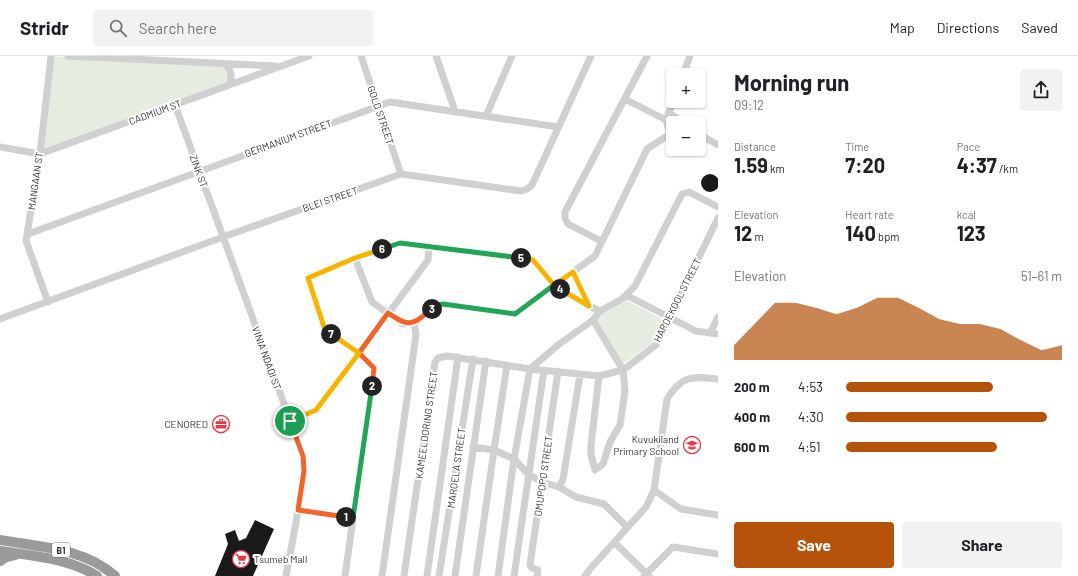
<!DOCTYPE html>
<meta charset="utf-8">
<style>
:root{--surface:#fff;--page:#f2f2f2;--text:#202124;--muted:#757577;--line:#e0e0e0;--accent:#b45309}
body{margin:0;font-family:Barlow,sans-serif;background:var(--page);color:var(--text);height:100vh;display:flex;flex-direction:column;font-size:15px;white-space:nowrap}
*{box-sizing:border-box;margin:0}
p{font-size:13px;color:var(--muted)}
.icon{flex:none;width:22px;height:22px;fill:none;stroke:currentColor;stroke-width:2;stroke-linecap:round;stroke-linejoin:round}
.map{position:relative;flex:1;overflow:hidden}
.sheet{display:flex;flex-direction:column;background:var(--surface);width:360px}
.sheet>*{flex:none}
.controls{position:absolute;left:666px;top:12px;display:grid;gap:8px}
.controls a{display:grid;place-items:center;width:40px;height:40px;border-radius:4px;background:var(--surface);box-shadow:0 1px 3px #0004;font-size:20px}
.pin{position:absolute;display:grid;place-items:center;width:34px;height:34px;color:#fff;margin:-17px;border:2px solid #fff;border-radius:50%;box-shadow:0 1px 4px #0007}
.km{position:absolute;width:20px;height:20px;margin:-10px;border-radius:50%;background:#222;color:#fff;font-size:11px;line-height:20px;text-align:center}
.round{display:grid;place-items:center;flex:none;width:42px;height:42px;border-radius:4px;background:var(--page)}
.headline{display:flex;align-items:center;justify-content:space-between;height:68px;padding:0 16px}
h1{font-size:22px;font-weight:700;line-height:30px}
.stats{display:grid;grid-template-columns:repeat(3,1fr);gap:6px;height:68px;padding:4px 16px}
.stats div{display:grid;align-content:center}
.stats b{font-size:20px;font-weight:700}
.stats small{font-size:11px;font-weight:400}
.stats p{font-size:11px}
.chart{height:112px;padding:8px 16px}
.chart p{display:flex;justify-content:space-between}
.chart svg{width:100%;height:72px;margin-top:4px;fill:var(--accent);opacity:.7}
.action{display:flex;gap:8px;margin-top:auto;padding:8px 16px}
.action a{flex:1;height:46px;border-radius:4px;background:var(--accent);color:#fff;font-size:16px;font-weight:700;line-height:46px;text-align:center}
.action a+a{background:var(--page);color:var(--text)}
ul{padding:0 16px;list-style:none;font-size:13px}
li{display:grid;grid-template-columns:64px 48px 1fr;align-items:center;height:30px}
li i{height:10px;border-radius:5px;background:var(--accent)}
header{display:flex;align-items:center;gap:24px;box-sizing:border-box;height:56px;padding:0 20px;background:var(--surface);border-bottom:1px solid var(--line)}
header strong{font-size:19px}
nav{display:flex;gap:22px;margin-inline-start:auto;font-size:14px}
.search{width:280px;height:36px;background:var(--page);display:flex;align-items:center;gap:10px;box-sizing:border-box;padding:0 14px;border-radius:4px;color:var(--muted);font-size:15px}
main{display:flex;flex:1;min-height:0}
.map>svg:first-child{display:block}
.green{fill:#e6ecdf}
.building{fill:#1a1a1a}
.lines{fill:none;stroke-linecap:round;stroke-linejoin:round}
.minor{stroke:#d0d0d0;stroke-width:7}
.highway{stroke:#9a9a9a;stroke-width:10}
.split-1-casing{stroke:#fff;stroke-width:8}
.split-2-casing{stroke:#fff;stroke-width:8}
.split-3-casing{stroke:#fff;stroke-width:8}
.split-4-casing{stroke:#fff;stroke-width:8}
.split-5-casing{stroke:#fff;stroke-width:8}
.split-6-casing{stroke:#fff;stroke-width:8}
.split-7-casing{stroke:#fff;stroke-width:8}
.split-8-casing{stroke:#fff;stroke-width:8}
.split-1{stroke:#f0652b;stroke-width:5}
.split-2{stroke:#22a559;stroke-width:5}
.split-3{stroke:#f0652b;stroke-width:5}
.split-4{stroke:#22a559;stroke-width:5}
.split-5{stroke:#f5b400;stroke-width:5}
.split-6{stroke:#22a559;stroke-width:5}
.split-7{stroke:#f5b400;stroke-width:5}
.split-8{stroke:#f5b400;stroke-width:5}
.labels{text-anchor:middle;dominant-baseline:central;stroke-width:4;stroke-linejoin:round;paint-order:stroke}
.shield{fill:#fff;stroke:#707070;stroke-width:1}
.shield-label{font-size:9px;font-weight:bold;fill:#333}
.street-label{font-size:10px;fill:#333;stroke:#fff}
.poi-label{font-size:10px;fill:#333;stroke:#fff;text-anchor:end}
</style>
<header>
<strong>Stridr</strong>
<div class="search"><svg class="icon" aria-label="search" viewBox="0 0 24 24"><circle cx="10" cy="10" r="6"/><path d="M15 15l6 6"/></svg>Search here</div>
<nav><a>Map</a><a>Directions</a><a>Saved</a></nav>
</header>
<main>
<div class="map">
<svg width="718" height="520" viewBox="0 0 718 520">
<rect width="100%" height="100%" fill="#fff"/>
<path class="green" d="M51,0L228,10L229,29L40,98Z
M626,244L664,264L653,287L620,310L594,267L601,257Z"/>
<path class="building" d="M701 127a9 9 0 1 1 18 0a9 9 0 1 1-18 0Z
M255,464L274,473L253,520H215L228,488L225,478L235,474L239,485L246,482Z"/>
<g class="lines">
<path class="minor" d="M68,0L275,10
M361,0L401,118
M436,0L455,55
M225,8C231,14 233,21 229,29
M683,19L690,0
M625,43L666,64L670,78
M175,49L303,400L304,415L303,429L286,520
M669,57L684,67
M486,60L512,0
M666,64L673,45
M699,78L718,89
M0,91L40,98L309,0
M28,178L390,46L558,71
M601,185L568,168L565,162V156L647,0
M355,202L372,246L403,268L416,266L438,249L443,248L515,258L595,200L647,93L670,78H673
M573,216L589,250
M626,239L696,275L718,278
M48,246L26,185L40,98L51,0
M0,263L223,181L401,118L521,135L527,133L532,129L591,0
M593,264L623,314L625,335L620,369L610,386L603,408L595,414L591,399V389L599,320
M710,277L718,261
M290,365L316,354L320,350L428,204L429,190
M473,391L494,394L514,403L528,418L542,426L559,431L576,441L604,448L627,471
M559,431L563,423L580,319
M654,434L681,453L718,459
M298,454L353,462
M614,486L649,520
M345,520L374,312L359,297L325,274L308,223L309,222L355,202L400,187L533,204L554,229L589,250L600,255
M382,520L416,279L414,266
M404,520L435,306L438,302L447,300L530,313L558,289L593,264L600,255L622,243L635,230L682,138L689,136L718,151
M427,520L458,301
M439,520L473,303
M455,520L486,305
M476,520L494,394L507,309
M498,520L514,403L530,313L599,320L623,314L656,289L718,162
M514,520L544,314
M537,520L538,514L532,512L530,509L558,315
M585,520L590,513L646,451L654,434L667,343C682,319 692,320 718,323
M644,520L673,491L718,498"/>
<path class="highway" d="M0,484C40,491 84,492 115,520
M0,495C33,500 68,502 97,520
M0,505L6,501L15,499"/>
</g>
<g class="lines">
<g class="split-1-casing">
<path id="split-1" d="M290,365L303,400L304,415L298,454L346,461"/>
</g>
<g class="split-2-casing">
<path id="split-2" d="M346,461L353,462L372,330"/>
</g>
<g class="split-3-casing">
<path id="split-3" d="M372,330L374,312L359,297L388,257C410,272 412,269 432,253"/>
</g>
<g class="split-4-casing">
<path id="split-4" d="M432,253L438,249L443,248L515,258L554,229L560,233"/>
</g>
<g class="split-5-casing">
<path id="split-5" d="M521,202L533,204L554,229L573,216L589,250L560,233"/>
</g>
<g class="split-6-casing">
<path id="split-6" d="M382,193L400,187L521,202"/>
</g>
<g class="split-7-casing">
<path id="split-7" d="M331,278L325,274L308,222L355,202L382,193"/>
</g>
<g class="split-8-casing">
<path id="split-8" d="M290,365L316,354L359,297L331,278"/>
</g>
<use href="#split-1" class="split-1"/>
<use href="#split-2" class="split-2"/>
<use href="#split-3" class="split-3"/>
<use href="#split-4" class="split-4"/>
<use href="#split-5" class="split-5"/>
<use href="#split-6" class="split-6"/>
<use href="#split-7" class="split-7"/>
<use href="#split-8" class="split-8"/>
</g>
<defs>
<g id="office-ring" transform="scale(0.9)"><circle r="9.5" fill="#fff" stroke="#e63946" stroke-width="1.5"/><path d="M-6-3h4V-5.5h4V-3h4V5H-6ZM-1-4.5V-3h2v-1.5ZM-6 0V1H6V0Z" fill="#e63946"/></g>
<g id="school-ring" transform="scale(0.9)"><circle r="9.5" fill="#fff" stroke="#e63946" stroke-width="1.5"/><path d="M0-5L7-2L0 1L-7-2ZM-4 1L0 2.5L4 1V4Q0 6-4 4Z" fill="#e63946"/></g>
<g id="supermarket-ring" transform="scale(0.9)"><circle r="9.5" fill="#fff" stroke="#e63946" stroke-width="1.5"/><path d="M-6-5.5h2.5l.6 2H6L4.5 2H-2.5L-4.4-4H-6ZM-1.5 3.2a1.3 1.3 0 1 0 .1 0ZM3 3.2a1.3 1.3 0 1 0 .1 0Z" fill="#e63946"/></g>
</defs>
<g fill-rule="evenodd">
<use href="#office-ring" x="221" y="368"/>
<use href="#school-ring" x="692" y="389"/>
<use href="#supermarket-ring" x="241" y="503"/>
</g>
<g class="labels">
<rect class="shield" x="52" y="487" width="18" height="14" rx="3"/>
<g class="shield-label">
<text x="61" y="494">B1</text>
</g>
<g class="street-label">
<text transform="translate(155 56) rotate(-20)">CADMIUM ST</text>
<text transform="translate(381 59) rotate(71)">GOLD STREET</text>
<text transform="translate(288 82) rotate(-20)">GERMANIUM STREET</text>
<text transform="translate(199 115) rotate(70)">ZINK ST</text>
<text transform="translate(35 125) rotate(-82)">MANGAAN ST</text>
<text transform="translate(330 143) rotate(-19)">BLEI STREET</text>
<text transform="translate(677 244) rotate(-63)">HARDEKOOL STREET</text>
<text transform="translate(267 302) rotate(70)">VINIA NDADI ST</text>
<text transform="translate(426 369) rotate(-82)">KAMEELDORING STREET</text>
<text transform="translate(456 412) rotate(-82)">MAROELA STREET</text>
<text transform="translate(543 420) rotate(-82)">OMUPOPO STREET</text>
</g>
<g class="poi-label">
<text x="208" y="368">CENORED</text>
<text x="679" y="383">Kuvukiland<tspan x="679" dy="12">Primary School</tspan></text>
<text x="254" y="503" text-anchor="start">Tsumeb Mall</text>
</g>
</g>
</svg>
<div class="controls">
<a>+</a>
<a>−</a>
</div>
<div class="pin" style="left:290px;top:365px;background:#1e9e55"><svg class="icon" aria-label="arrive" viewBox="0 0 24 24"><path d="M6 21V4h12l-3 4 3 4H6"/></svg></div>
<b class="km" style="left:346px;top:461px">1</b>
<b class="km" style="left:372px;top:330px">2</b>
<b class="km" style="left:432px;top:253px">3</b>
<b class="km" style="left:560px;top:233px">4</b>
<b class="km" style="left:521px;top:202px">5</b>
<b class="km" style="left:382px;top:193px">6</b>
<b class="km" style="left:331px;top:278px">7</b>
</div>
<section class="sheet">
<div class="headline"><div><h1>Morning run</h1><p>09:12</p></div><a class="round"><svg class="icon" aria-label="share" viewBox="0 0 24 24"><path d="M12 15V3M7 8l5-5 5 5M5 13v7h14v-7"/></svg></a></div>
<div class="stats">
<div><p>Distance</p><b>1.59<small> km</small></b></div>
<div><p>Time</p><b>7:20</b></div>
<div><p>Pace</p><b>4:37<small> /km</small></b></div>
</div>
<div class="stats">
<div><p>Elevation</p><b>12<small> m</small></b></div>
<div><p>Heart rate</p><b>140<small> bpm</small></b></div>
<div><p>kcal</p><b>123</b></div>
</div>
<div class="chart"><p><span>Elevation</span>51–61 m</p>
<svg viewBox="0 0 160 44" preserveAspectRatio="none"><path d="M0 44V35L10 22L20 9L30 9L40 12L50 16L60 12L70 6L80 6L90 12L100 19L110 22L120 22L130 25L140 32L150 38L160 35V44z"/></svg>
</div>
<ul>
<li><b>200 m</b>4:53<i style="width:68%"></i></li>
<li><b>400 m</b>4:30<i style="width:93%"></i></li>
<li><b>600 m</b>4:51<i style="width:70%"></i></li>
</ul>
<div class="action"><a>Save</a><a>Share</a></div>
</section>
</main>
